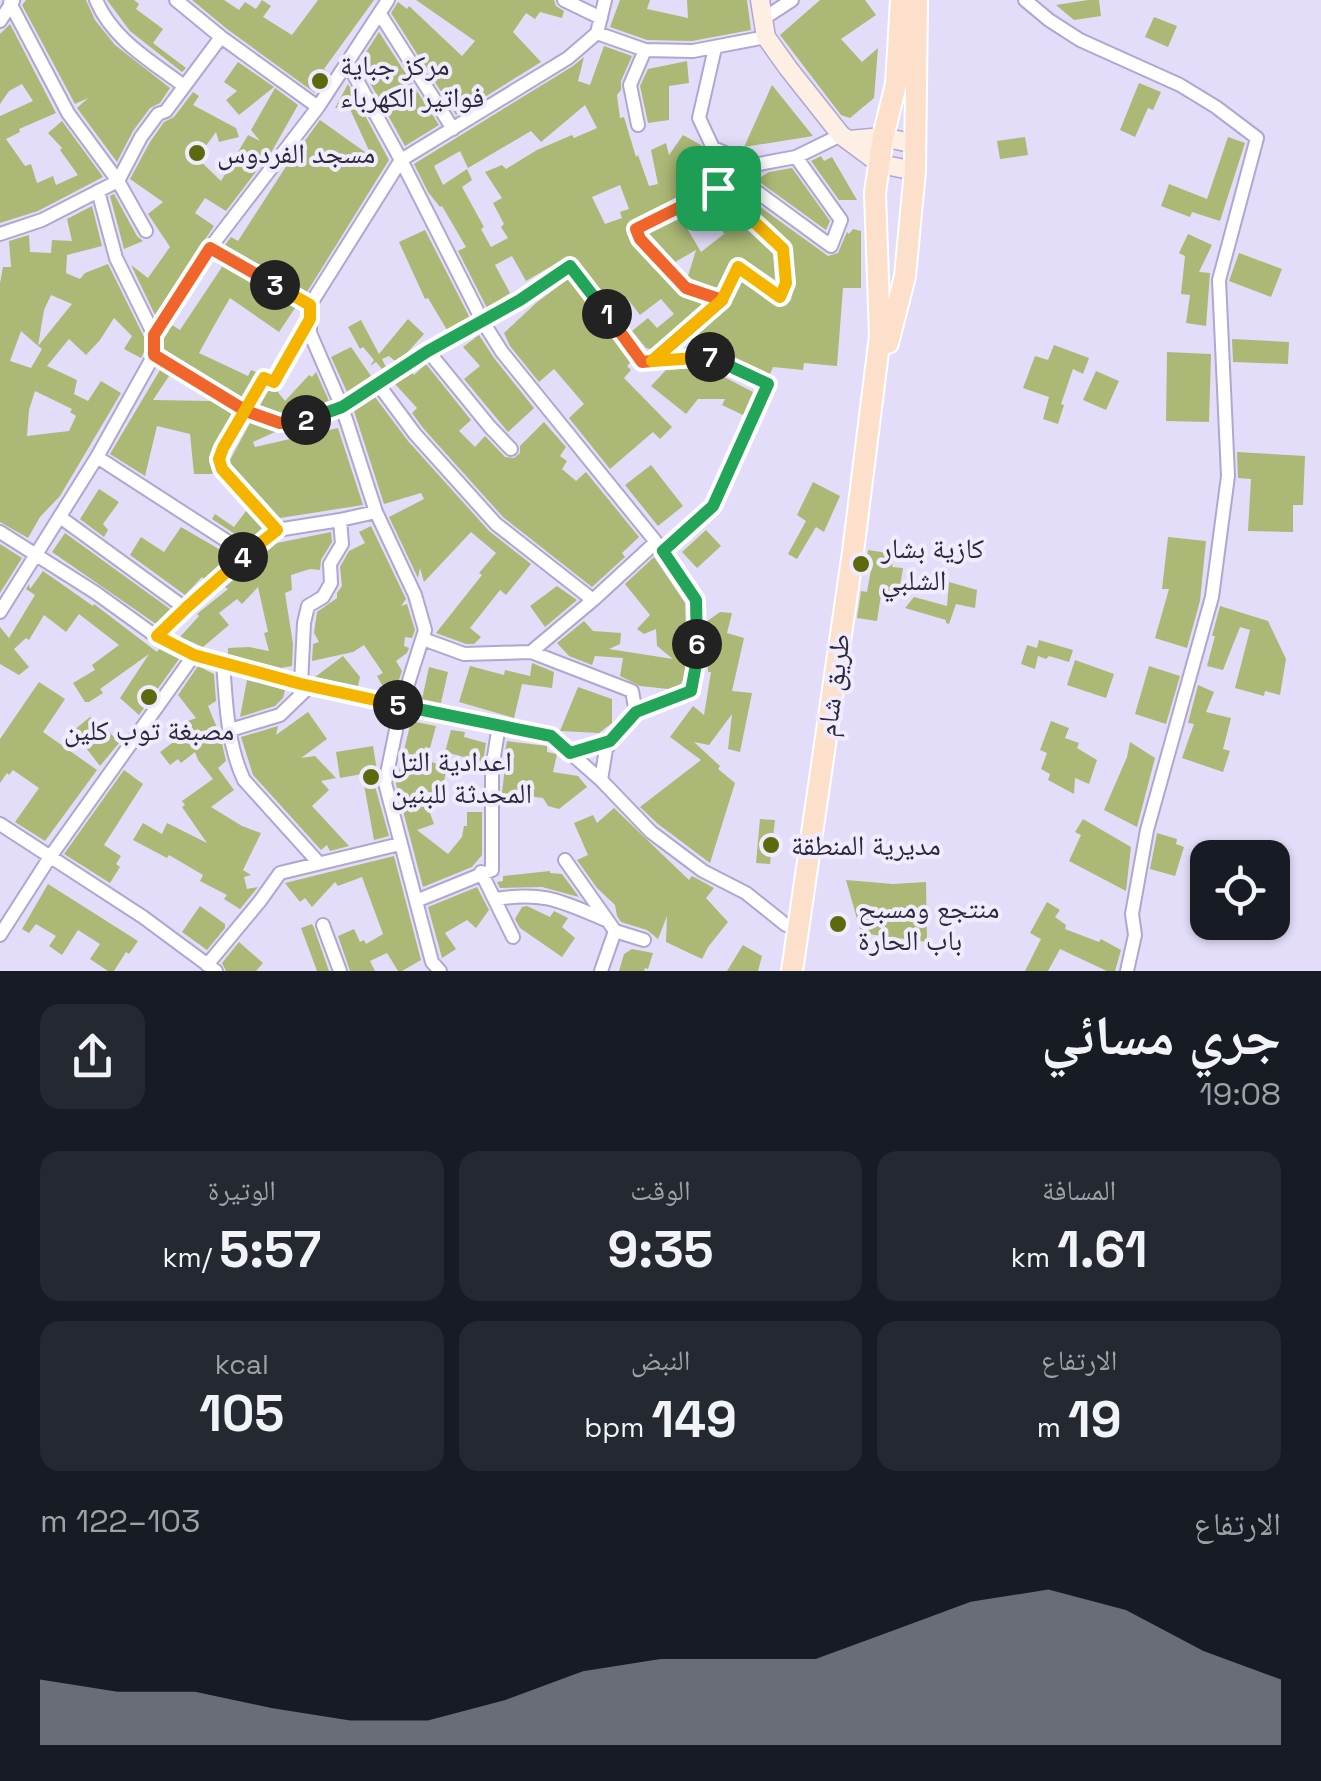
<!DOCTYPE html>
<html lang="ar">
<meta charset="utf-8">
<style>
:root{--surface:#171b24;--page:#242831;--text:#f1f3f6;--muted:#9ea1a6;--accent:#8c9099}
body{margin:0;font-family:"Space Grotesk","Noto Naskh Arabic",sans-serif;background:var(--page);color:var(--text);direction:rtl;height:100vh;display:flex;flex-direction:column;font-size:38px;white-space:nowrap}
*{box-sizing:border-box;margin:0}
p{font-size:32px;color:var(--muted)}
.icon{flex:none;width:55px;height:55px;fill:none;stroke:currentColor;stroke-width:2;stroke-linecap:round;stroke-linejoin:round}
.map{position:relative;height:971px;overflow:hidden;direction:ltr}
.side{display:flex;flex-direction:column;background:var(--surface);flex:1}
.side>*{flex:none}
.controls{position:absolute;left:1190px;top:840px;display:grid;gap:20px}
.controls a{display:grid;place-items:center;width:100px;height:100px;border-radius:20px;background:var(--surface);box-shadow:0 2px 8px #0004;font-size:50px}
.pin{position:absolute;display:grid;place-items:center;width:85px;height:85px;color:#fff;margin:-42px;border-radius:20px;box-shadow:0 5px 15px #0006}
.km{position:absolute;width:50px;height:50px;margin:-25px;border-radius:50%;background:#222;color:#fff;font-size:28px;line-height:50px;text-align:center}
.round{display:grid;place-items:center;flex:none;width:105px;height:105px;border-radius:20px;background:var(--page)}
.overview{display:flex;align-items:center;justify-content:space-between;height:170px;padding:0 40px}
h1{font-size:55px;font-weight:700;line-height:75px}
.metrics{display:grid;grid-template-columns:repeat(3,1fr);gap:15px;height:170px;padding:10px 40px}
.metrics div{display:grid;align-content:center;border-radius:20px;background:var(--page);text-align:center}
.metrics b{font-size:50px;font-weight:700}
.metrics small{font-size:28px;font-weight:400}
.metrics p{font-size:28px}
.chart{height:280px;padding:20px 40px}
.chart p{display:flex;justify-content:space-between}
.chart svg{width:100%;height:180px;margin-top:10px;fill:var(--accent);opacity:.7}
.map>svg:first-child{display:block}
.building{fill:#acb876;fill-rule:evenodd}
.lines{fill:none;stroke-linecap:round;stroke-linejoin:round}
.street-casing{stroke:#b1a6d1;stroke-width:16}
.secondary-casing{stroke:#b1a6d1;stroke-width:21}
.primary-casing{stroke:#fff;stroke-width:24}
.street{stroke:#fff;stroke-width:12}
.secondary{stroke:#feefe5;stroke-width:18}
.primary{stroke:#fde0cb;stroke-width:20}
.split-1-casing{stroke:#fff;stroke-width:20}
.split-2-casing{stroke:#fff;stroke-width:20}
.split-3-casing{stroke:#fff;stroke-width:20}
.split-4-casing{stroke:#fff;stroke-width:20}
.split-5-casing{stroke:#fff;stroke-width:20}
.split-6-casing{stroke:#fff;stroke-width:20}
.split-7-casing{stroke:#fff;stroke-width:20}
.split-8-casing{stroke:#fff;stroke-width:20}
.split-1{stroke:#f0652b;stroke-width:12}
.split-2{stroke:#22a559;stroke-width:12}
.split-3{stroke:#f0652b;stroke-width:12}
.split-4{stroke:#f5b400;stroke-width:12}
.split-5{stroke:#f5b400;stroke-width:12}
.split-6{stroke:#22a559;stroke-width:12}
.split-7{stroke:#22a559;stroke-width:12}
.split-8{stroke:#f5b400;stroke-width:12}
.poi-dot{fill:#5e690f;stroke:#f0ecfe;stroke-width:4}
.labels{text-anchor:middle;dominant-baseline:central;stroke-width:8;stroke-linejoin:round;paint-order:stroke}
.poi-label{font-size:28px;fill:#2e293a;stroke:#f0ecfe;text-anchor:start}
.street-label{font-size:28px;fill:#2e293a;stroke:#f0ecfe}
</style>
<div class="map">
<svg width="1321" height="971" viewBox="0 0 1321 971">
<rect width="100%" height="100%" fill="#e4ddf9"/>
<path class="building" d="M26,0H86L95,20L115,45L170,88L160,103L150,108L133,131L117,162L77,108L88,98L75,104L22,5Z
M107,0H134L139,4L136,9L163,29L153,43L186,68L182,72L130,31Z
M192,0H224L239,10L245,2L256,9L262,0L271,6L263,17L292,35L318,0H374L324,69L328,72L315,93L227,29Z
M416,0H554L556,6L564,11L562,18L540,12L535,19L526,13L513,32L541,62L456,115L391,13L398,2L407,9L409,6L462,56L475,41Z
M620,0H650L647,9L688,18L687,0H747L751,30L692,41L647,40L610,27Z
M820,0H865L876,15L841,39L862,62L878,48L874,98L850,118L841,115L780,35Z
M1088,0H1099L1101,16L1074,20L1056,5Z
M1154,17L1177,26L1168,47L1145,37Z
M10,24L56,113L19,129L20,132L6,139L25,166L31,164L37,183L53,176L56,185L78,175L60,150L62,148L48,133L62,121L103,177L38,211L0,223V116L33,101L22,84L9,91L0,104V34Z
M379,32L439,125L405,146L359,63Z
M604,46L632,56L621,81V90L617,95L620,118L624,117L636,157L638,155L649,186L658,184L651,150L666,143L669,155L683,135L701,145L709,157L735,168L632,220L627,224V233L633,245L679,295L702,304L651,349L646,348L632,331L648,318L657,328L674,314L661,299L640,315L627,298L614,307L573,257L565,258L526,281L512,256L495,265L510,293L487,308L458,251L466,247L442,206L440,207L428,192L414,164L573,66L584,57L578,81L590,85ZM585,105L597,128L574,138L572,135L537,150L506,169L502,165L485,172L502,198L493,203L504,224L501,227L508,238L491,247L481,229L484,227L462,187L472,180L467,169L443,185L434,166L460,151L468,168L531,131L541,142ZM620,185L629,209L620,212L622,218L605,224L592,197Z
M687,61L689,83L669,86V120L648,123L640,86L648,69Z
M238,62L274,87L239,115L226,100L237,91L224,82Z
M1139,83L1161,92L1153,110L1148,108L1135,137L1120,130Z
M348,84L389,160L307,292L225,245L231,237L238,241L285,168L320,120L372,157L349,107L335,108Z
M772,85L813,136L744,147Z
M275,88L298,105L272,151L226,211L205,198L195,213L214,226L155,315L131,265L148,278L170,247L148,214L163,202L130,179L150,142L164,122L174,117L193,92L199,96L193,105L236,128L239,137L219,142L216,132L197,158L221,181L248,135L260,141L251,130Z
M1025,137L1028,155L1000,159L997,141Z
M1228,137L1245,143L1220,221L1192,212L1190,217L1161,206L1169,184L1207,199Z
M821,156L824,161L832,157L857,200H839L811,161Z
M792,168L830,221L826,230L754,178L758,179L769,172Z
M737,190L828,256L838,253L847,232L849,234L853,229L861,231V288H843L837,366L804,363L803,370L773,367L770,374L715,348H691L694,338L729,307L742,282L779,307L785,306L791,300L795,283L791,243L735,191Z
M114,194L137,236L143,241L124,249L110,196Z
M716,200L773,254L775,280L744,259L737,257L729,263L717,288L692,279L688,276L696,250L675,262L649,233L681,218L701,252L724,234L710,203Z
M92,206L102,246L67,255L66,273L80,279L85,273L108,264L144,337V352L141,358L124,349L132,336L114,318L100,340L86,355L69,339L47,366L77,380L74,394L88,401L101,381L121,393L60,496L40,517L28,538L0,522V283L3,267H11L9,241L29,235L30,252L51,253L52,240L72,241L67,219ZM51,295L72,304L38,346L42,349L31,368L10,361L21,331L38,346L44,310ZM35,391L72,409L70,412L76,416L69,431L27,436L29,410Z
M425,230L470,318L447,330L428,298L425,299L399,242Z
M1188,234L1212,245L1199,272L1210,273L1206,326L1186,323L1190,295L1181,294L1185,256L1179,253Z
M1239,253L1282,269L1271,297L1229,281Z
M213,261L295,308L279,332L230,298L215,324L199,353L248,376L251,370L256,372L242,397L164,349V338L172,325L180,330L222,267Z
M568,279L631,362L627,366L631,370L624,378L672,427L660,439L653,432L610,469L569,418L584,404L554,369L539,382L510,346L504,333L536,303Z
M408,319L424,334L406,354L395,361L389,356L382,359L386,367L382,369L376,362L370,366L374,360L363,347L360,349L348,327L361,320L379,354Z
M479,335L494,358L534,408L508,432L464,379L480,366L463,347Z
M1232,339L1289,342L1288,364L1233,362Z
M1054,345L1089,358L1083,374L1073,369L1061,404L1064,405L1058,424L1043,419L1049,397L1023,388L1035,356L1048,360Z
M351,347L371,376L347,392L331,357Z
M1167,352L1211,354L1209,422L1166,421Z
M426,364L471,420L459,431L475,447L485,436L505,457L514,458L520,453V446L544,422L566,447L560,456L567,461L562,469L576,481L586,472L639,537L622,553L625,557L592,587L503,517L423,428L412,413L417,408L395,384L412,373L414,375Z
M705,367L753,392L743,415L722,405L725,399H698L686,414L651,386L666,370Z
M160,370L169,376L153,400L211,401L232,414L210,455L209,461L213,474H194L190,434L157,426L145,476L110,454Z
M1096,371L1119,381L1106,410L1083,400Z
M316,372L329,401L303,410L282,413L260,405L268,391H277L285,401L309,375L312,377Z
M375,397L408,441L489,531L531,564L506,595L500,590L470,628L481,637L474,644H466L436,633L482,575L479,573L496,553L471,532L424,582L420,568L418,578L389,517L424,499L421,493L384,504L354,411Z
M250,423L275,432L253,442L255,447L338,428L363,505L280,518L231,464L230,460Z
M1237,452L1305,456L1303,505H1293V532L1248,531L1251,479L1238,478Z
M651,465L683,506L658,526L625,485Z
M813,482L840,496L824,532L816,527L797,559L788,554L806,521L797,515Z
M99,489L119,502L103,524L108,530L104,537L80,519Z
M246,511L262,528L247,542L212,519L215,514L234,527Z
M371,526L406,599L401,606L407,604L415,630L412,638L405,637L404,646L409,648L407,653L396,661L402,671L396,689L390,692H386L377,676L383,673L364,645L353,652L312,661L313,644L319,642L314,633L317,612L337,598V593L342,586L340,567L349,551L365,543L359,532Z
M181,527L231,556L204,579L202,577L185,595L130,555L141,537L164,552Z
M706,530L721,546L697,568L682,552Z
M331,532L332,542L321,560L320,570L310,569L291,575L292,590L285,593L293,644L292,666L281,668L228,654V648L249,647L269,651L264,633L268,632L258,587L242,604L237,599L219,613L229,625L203,647L180,637L199,616L197,614L228,589L225,587L277,543Z
M65,533L170,609L156,624L52,552Z
M1168,537L1206,541L1200,601L1187,648L1155,638L1169,589H1162Z
M0,544L22,558L0,593Z
M868,550L894,554L892,567L903,568L900,586L892,585L890,597L881,595L877,621L857,618L861,591L867,592L872,564L866,563Z
M654,557L685,603L687,658L683,680L681,684L668,689L640,686L620,676L623,658L595,656L592,665L569,656L557,643L584,621L593,631L621,633L620,644L609,649L673,659L657,646L656,629L644,634L637,629L650,615L625,584Z
M43,571L93,606L94,604L157,652L159,649L179,659L139,715L120,698L149,654L100,689L103,693L89,702H85L73,683L95,670L92,665L119,645L79,614L66,632L44,615L29,640L26,638L14,649L29,667L19,675L0,664V627L9,638L35,595L26,589L29,584L30,589Z
M949,582L977,590L975,608L956,604L949,624L946,623V620L905,608L914,597L947,606Z
M557,586L577,600L545,627L530,606Z
M1220,606L1268,621L1286,659L1280,695L1265,691L1264,696L1235,688L1250,630L1240,627L1223,670L1207,666L1215,636H1212Z
M720,612L732,613L727,633L744,638L732,691L752,693L740,752L728,749L732,714L709,745L694,742L720,766L718,769L735,783L710,863L658,824L640,807L701,760L670,737L693,706L704,715L711,672H708L706,622Z
M1039,640L1073,650L1069,662L1049,656L1046,659L1038,656L1035,669L1021,664L1027,645L1037,648Z
M343,656L360,677L358,686L315,677Z
M1075,660L1114,674L1106,698L1067,685Z
M532,663L554,672L552,688L522,684L514,718L459,702L470,666L504,675L505,670L530,676Z
M198,666L214,674L216,701L208,706L220,735L226,761L218,768L234,790L211,807L242,826L261,833L243,870L251,875L244,877L247,889L258,887L240,909L224,899L227,895L200,881L203,875L169,855L167,858L133,840L143,823L162,834L167,823L207,843L182,807L185,805L182,801L213,779L198,760L195,752L181,763L178,759L170,765L160,752L187,732L183,723L196,718L178,695Z
M1149,666L1180,676L1166,724L1135,714Z
M429,667L448,672L441,703L422,699Z
M247,680L285,690L283,698L275,706L240,717Z
M39,682L65,699L43,732L97,770L45,841L15,822L39,788L13,770L9,775L7,773L0,783V739Z
M1198,685L1214,692L1206,712L1231,718L1223,749L1230,751L1223,772L1182,758L1194,724L1188,723Z
M578,687L612,699V723L599,733L560,731Z
M308,712L327,739L301,758L315,756L336,778L321,781L329,790L312,806L349,846L330,851L327,845L321,850L253,775L241,737L278,726L276,735Z
M90,717L104,726L119,743L100,766L73,731Z
M411,721L436,726L430,748L425,747L422,758L447,768L441,794L422,791L434,824L417,830L448,854L462,837L464,826H467V812H482V855L472,867L423,887L396,784Z
M1051,721L1069,728L1065,738L1079,743L1077,748L1097,760L1089,784L1075,778L1074,794L1048,780L1050,774L1041,769L1047,753L1040,750Z
M451,730L465,732L464,737L486,743L483,762L445,752Z
M507,741L547,746V752L557,754L553,772L578,776L587,787L559,809L548,806L543,798L502,793L505,767H502Z
M1130,742L1155,758L1137,827L1104,810L1127,757Z
M373,746L377,771L375,786L389,836L374,840L362,774L340,778L336,752Z
M124,770L143,784L104,845L121,856L116,864L120,867L110,883L64,854Z
M614,808L689,880L692,876L714,888L706,898L728,922L708,947L702,959L666,942L667,916L658,939L647,930L621,922L617,916L615,905L597,888L577,860L588,855L574,823L593,815L597,823Z
M760,819L775,820L770,864L756,863Z
M1083,819L1131,847L1126,891L1069,861L1081,835L1075,832Z
M1157,833L1177,839L1176,844L1184,847L1175,876L1150,869Z
M394,856L421,960L402,971H398L387,953L370,961L375,971H350L338,936L354,929L360,942L364,940L366,944L383,934L362,877L338,886L335,882L312,907L305,898L300,902L285,883Z
M550,871V873L562,874L579,897L542,887L500,888L497,882L503,881V876Z
M846,880L893,884L926,882L927,942L861,933Z
M48,884L138,941L129,954L126,952L114,971H108L90,959L100,944L78,930L62,955L49,946L56,936L36,924L29,933L22,929Z
M477,887L489,910L476,928L467,920L445,933L456,949L442,958L428,907Z
M1047,902L1060,910L1055,917L1066,925L1065,929L1099,942L1101,939L1121,950L1115,971H1107L1060,949L1048,971H1025L1041,939L1030,933Z
M200,906L225,924V928L207,950L182,932Z
M527,906L550,917L554,911L568,918L562,927L575,938L562,957L520,928L515,919L522,907Z
M312,924L314,928L329,971H317L301,928Z
M239,942L263,963L256,971H226L222,963Z
M743,945L762,956L758,971H727Z
M632,949L653,953L648,969L645,968L644,971H619L624,954Z"/>
<g class="lines">
<g class="street-casing">
<path id="street" d="M96,0C113,40 151,61 184,86
M176,0L221,37L318,107
M564,0L601,18
M1025,0L1049,20L1080,40L1180,85L1216,107L1257,138L1219,280L1228,476L1212,597L1147,830L1132,914L1135,935L1127,971
M10,3L68,113L118,181L146,231
M380,14L453,129
M763,19L792,0
M0,21L13,1
M597,33L645,50L693,51L766,37
M348,64L401,160L483,322L502,352L656,542L695,600L697,659L691,691L636,713L606,749L601,780L651,832L703,871L746,893L786,925
M638,125L630,85L645,50
M754,165L796,157L841,135
M738,178L831,246L841,220L796,157
M718,188L783,249L785,283L781,297L738,267L722,300
M98,191L116,258L154,335
M0,234L42,220L118,181L141,137L158,114L166,111L221,37
M210,248L310,305
M428,351L490,427L511,449
M154,355L246,411L281,423L305,420L342,407L428,351L483,322L570,266L643,361L712,357L768,384L713,506L663,551
M652,361L722,300L686,288L641,239L636,229L738,178L754,165L713,148L699,118L715,48
M378,384L415,434L496,524L593,600
M97,457L247,554
M60,517L185,608
M277,530L222,469L219,459L264,378L274,382L309,321
M0,532L96,593L157,637L194,655L301,684L551,736L601,780
M0,612L97,457L154,355V335L210,248L318,107L388,0
M157,637L185,608L277,530L340,520L376,512
M423,639L464,654L531,652L632,691L636,713L631,718
M531,652L593,600L656,542
M223,662C226,702 227,744 244,780L318,862
M301,684L304,623L308,606L323,597L331,583L330,564L342,544L340,520
M230,730L280,715L310,686
M571,753L611,740
M0,824L143,917L216,971
M565,860L615,931L644,940
M481,872L513,937
M496,899C545,891 562,902 606,920
M416,901L492,870V769L499,725
M323,925L340,971
M0,935L50,857L194,655
M207,965L260,901L280,873L400,844
M440,971L432,962L385,783L401,706L425,630L415,595L376,512L342,407L310,333V305L401,160L568,58L597,33L605,0
M601,971L615,931"/>
</g>
<g class="secondary-casing">
<path id="secondary" d="M760,0L766,37L788,68L841,135L880,164L915,171
M849,140L883,137L915,144"/>
</g>
<g class="primary-casing">
<path id="primary" d="M888,343L905,276L915,171L917,0
M792,971L853,552L880,336L875,193L883,137L896,84L901,0"/>
</g>
<use href="#street" class="street"/>
<use href="#secondary" class="secondary"/>
<use href="#primary" class="primary"/>
</g>
<g class="lines">
<g class="split-1-casing">
<path id="split-1" d="M607,314L642,362L652,361L722,300L686,288L640,239L636,229L718,188"/>
</g>
<g class="split-2-casing">
<path id="split-2" d="M306,420L342,407L428,351L520,300L570,266L607,314"/>
</g>
<g class="split-3-casing">
<path id="split-3" d="M275,285L210,248L154,335V355L246,411L280,423L306,420"/>
</g>
<g class="split-4-casing">
<path id="split-4" d="M243,557L277,530L222,469L219,459L223,448L264,378L274,382L310,319V305L275,285"/>
</g>
<g class="split-5-casing">
<path id="split-5" d="M243,557L186,608L157,636L194,655L301,684L398,705"/>
</g>
<g class="split-6-casing">
<path id="split-6" d="M398,705L551,736L570,753L610,741L636,712L691,691L697,659V644"/>
</g>
<g class="split-7-casing">
<path id="split-7" d="M697,644L696,600L663,551L713,506L768,384L710,357"/>
</g>
<g class="split-8-casing">
<path id="split-8" d="M710,357L652,361L722,300L738,267L780,297L786,283L783,249L718,188"/>
</g>
<use href="#split-1" class="split-1"/>
<use href="#split-2" class="split-2"/>
<use href="#split-3" class="split-3"/>
<use href="#split-4" class="split-4"/>
<use href="#split-5" class="split-5"/>
<use href="#split-6" class="split-6"/>
<use href="#split-7" class="split-7"/>
<use href="#split-8" class="split-8"/>
</g>
<g class="poi-dot">
<circle cx="320" cy="81" r="10"/>
<circle cx="197" cy="153" r="10"/>
<circle cx="861" cy="564" r="10"/>
<circle cx="149" cy="697" r="10"/>
<circle cx="371" cy="777" r="10"/>
<circle cx="771" cy="845" r="10"/>
<circle cx="838" cy="924" r="10"/>
</g>
<g class="labels">
<g class="poi-label">
<text x="340" y="65">مركز جباية<tspan x="340" dy="32">فواتير الكهرباء</tspan></text>
<text x="217" y="153">مسجد الفردوس</text>
<text x="881" y="548">كازية بشار<tspan x="881" dy="32">الشلبي</tspan></text>
<text x="149" y="730" text-anchor="middle">مصبغة توب كلين</text>
<text x="391" y="761">اعدادية التل<tspan x="391" dy="32">المحدثة للبنين</tspan></text>
<text x="791" y="845">مديرية المنطقة</text>
<text x="858" y="908">منتجع ومسبح<tspan x="858" dy="32">باب الحارة</tspan></text>
</g>
<g class="street-label">
<text transform="translate(833 685) rotate(-82)">طريق شام</text>
</g>
</g>
</svg>
<div class="controls">
<a><svg class="icon" aria-label="locate" viewBox="0 0 24 24"><circle cx="12" cy="12" r="6"/><path d="M12 2v4M12 18v4M2 12h4M18 12h4"/></svg></a>
</div>
<div class="pin" style="left:718px;top:188px;background:#1e9e55"><svg class="icon" aria-label="arrive" viewBox="0 0 24 24"><path d="M6 21V4h12l-3 4 3 4H6"/></svg></div>
<b class="km" style="left:607px;top:314px">1</b>
<b class="km" style="left:306px;top:420px">2</b>
<b class="km" style="left:275px;top:285px">3</b>
<b class="km" style="left:243px;top:557px">4</b>
<b class="km" style="left:398px;top:705px">5</b>
<b class="km" style="left:697px;top:644px">6</b>
<b class="km" style="left:710px;top:357px">7</b>
</div>
<section class="side">
<div class="overview"><div><h1>جري مسائي</h1><p>19:08</p></div><a class="round"><svg class="icon" aria-label="share" viewBox="0 0 24 24"><path d="M12 15V3M7 8l5-5 5 5M5 13v7h14v-7"/></svg></a></div>
<div class="metrics">
<div><p>المسافة</p><b>1.61<small> km</small></b></div>
<div><p>الوقت</p><b>9:35</b></div>
<div><p>الوتيرة</p><b>5:57<small> /km</small></b></div>
</div>
<div class="metrics">
<div><p>الارتفاع</p><b>19<small> m</small></b></div>
<div><p>النبض</p><b>149<small> bpm</small></b></div>
<div><p>kcal</p><b>105</b></div>
</div>
<div class="chart"><p><span>الارتفاع</span>103–122 m</p>
<svg viewBox="0 0 160 44" preserveAspectRatio="none"><path d="M0 44V28L10 31L20 31L30 35L40 38L50 38L60 33L70 26L80 23L90 23L100 23L110 16L120 9L130 6L140 11L150 21L160 28V44z"/></svg>
</div>
</section>
